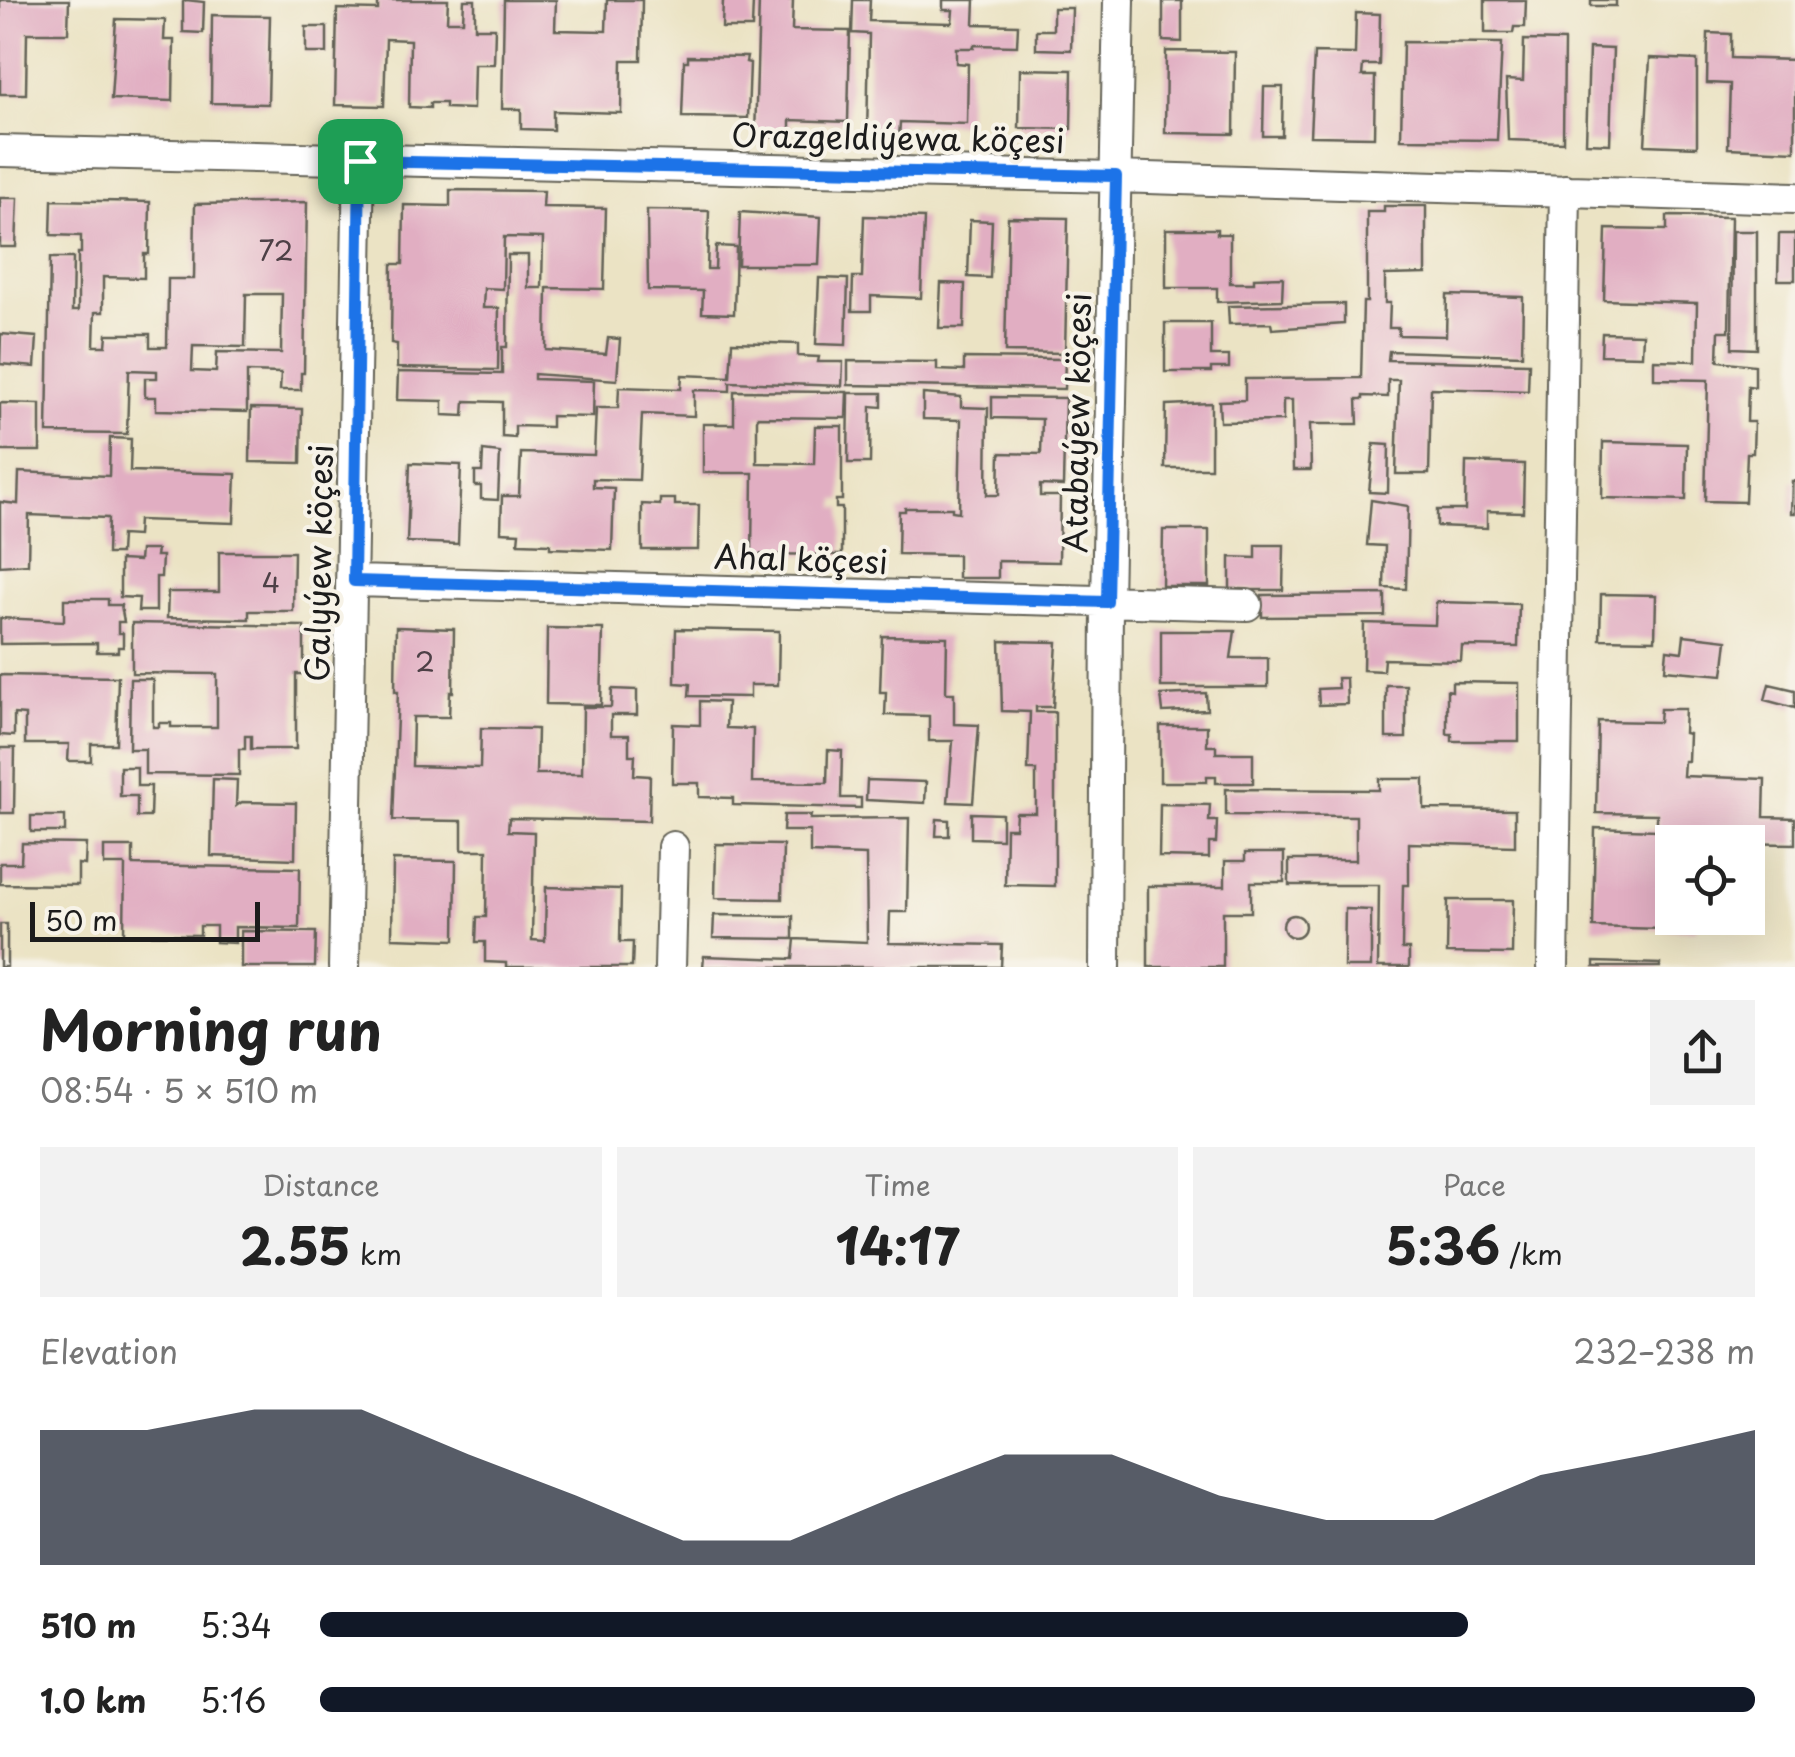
<!DOCTYPE html>
<meta charset="utf-8">
<style>
:root{--surface:#fff;--page:#f2f2f2;--text:#222;--muted:#767676;--accent:#111827}
body{margin:0;font-family:"Playpen Sans",sans-serif;background:var(--page);color:var(--text);height:100vh;display:flex;flex-direction:column;font-size:38px;white-space:nowrap}
*{box-sizing:border-box;margin:0}
p{font-size:32px;color:var(--muted)}
.icon{flex:none;width:55px;height:55px;fill:none;stroke:currentColor;stroke-width:2;stroke-linecap:round;stroke-linejoin:round}
.map{position:relative;height:967px;overflow:hidden}
.side{display:flex;flex-direction:column;background:var(--surface);flex:1}
.side>*{flex:none}
.fabs{position:absolute;left:1655px;top:825px;display:grid;gap:20px}
.fabs a{display:grid;place-items:center;width:110px;height:110px;border-radius:0px;background:var(--surface);box-shadow:0 10px 40px #0002;font-size:50px}
.scale{position:absolute;left:30px;bottom:25px;width:230px;box-sizing:border-box;padding-left:10px;border:5px solid #1c1c1c;border-top:0;font-size:28px;line-height:35px;white-space:nowrap;color:#1c1c1c;-webkit-text-stroke:8px #f7f3e8;paint-order:stroke}
.pin{position:absolute;display:grid;place-items:center;width:85px;height:85px;color:#fff;margin:-42px;border-radius:20px;box-shadow:0 5px 15px #0006}
.round{display:grid;place-items:center;flex:none;width:105px;height:105px;border-radius:0px;background:var(--page)}
.summary{display:flex;align-items:center;justify-content:space-between;height:170px;padding:0 40px}
h1{font-size:55px;font-weight:700;line-height:75px}
.figures{display:grid;grid-template-columns:repeat(3,1fr);gap:15px;height:170px;padding:10px 40px}
.figures div{display:grid;align-content:center;border-radius:0px;background:var(--page);text-align:center}
.figures b{font-size:50px;font-weight:700}
.figures small{font-size:28px;font-weight:400}
.figures p{font-size:28px}
.chart{height:280px;padding:20px 40px}
.chart p{display:flex;justify-content:space-between}
.chart svg{width:100%;height:180px;margin-top:10px;fill:var(--accent);opacity:.7}
ul{padding:0 40px;list-style:none;font-size:32px}
li{display:grid;grid-template-columns:160px 120px 1fr;align-items:center;height:75px}
li i{height:25px;border-radius:12px;background:var(--accent)}
.map>svg:first-child{display:block}
.building{fill:#e1aec2;fill-rule:evenodd}
.lines{fill:none;stroke-linecap:round;stroke-linejoin:round}
.minor-casing{stroke:#646257;stroke-width:34}
.minor{stroke:#fff;stroke-width:30}
.route-casing{stroke:#fff;stroke-width:20}
.route{stroke:#1a73e8;stroke-width:12}
.labels{text-anchor:middle;dominant-baseline:central;stroke-width:8;stroke-linejoin:round;paint-order:stroke}
.number-label{font-size:28px;fill:#4d4046}
.street-label{font-size:32px;fill:#1c1c1c;stroke:#f7f3e8}
</style>
<div class="map">
<svg width="1795" height="967" viewBox="0 0 1795 967">
<rect width="100%" height="100%" fill="#f7f3e8"/>
<filter id="ink" filterUnits="userSpaceOnUse"><feTurbulence type="fractalNoise" baseFrequency=".01" numOctaves="2"/><feDisplacementMap in="SourceGraphic" scale="20" xChannelSelector="R" yChannelSelector="G"/><feConvolveMatrix kernelMatrix="1 2 1 2 8 2 1 2 1" color-interpolation-filters="sRGB"/></filter>
<filter id="wash" filterUnits="userSpaceOnUse"><feTurbulence type="fractalNoise" baseFrequency=".0048" numOctaves="4" result="noise"/><feDisplacementMap in="SourceGraphic" scale="40" xChannelSelector="R" yChannelSelector="G"/><feGaussianBlur stdDeviation="2.25" result="paint"/><feColorMatrix in="noise" values="0 0 0 0 0 0 0 0 0 0 0 0 0 0 0 0 0 1.4 0 .05"/><feComposite in="paint" operator="in"/></filter>
<g filter="url(#wash)">
<rect width="100%" height="100%" fill="#ebe3c4"/>
<g id="blocks">
<path class="building" d="M0,0H69L68,33H27L26,94H0Z
M186,0L204,2L203,33L183,32V2Z
M378,0H448L447,21H463L464,0H475V28H495L494,64H474L473,109L445,108V103H430V108L409,107L410,40L386,39L384,106L335,105L337,9L378,10Z
M504,0H556L555,30L606,31L607,0H642L641,60H622L621,113L553,111V130L521,129V109H502Z
M723,0H753L752,28H722Z
M759,0H793L792,30L850,31L848,122L790,120V137H755Z
M853,0H870L869,21L952,23L953,10H943V0H975L974,24L1018,25L1017,46L974,45V48H956V63L968,64L967,124L900,122L899,139L867,138L869,34L852,33Z
M1485,0H1526L1525,27H1514L1513,33H1485Z
M1591,0H1616V6H1591Z
M1163,1H1182V42L1163,41Z
M1053,8H1072L1071,50L1036,49V30H1053Z
M1356,13L1380,14L1379,65H1363L1362,76H1375L1374,137L1310,136L1314,53L1355,54Z
M212,15L270,16L268,104L211,103Z
M116,19L165,20L164,40H174L173,101L111,99Z
M306,27H327V53H306Z
M1708,33L1731,34V58L1795,60V151L1728,148L1730,84L1707,83Z
M1524,40L1564,41L1563,142L1508,140L1506,80L1523,81Z
M1403,42L1502,43L1497,140L1401,139Z
M1589,48L1613,49L1610,144L1586,143Z
M1166,51L1235,52L1234,134L1165,133Z
M688,56L747,57L746,62L750,63L748,118L682,117L684,61H688Z
M1650,58L1697,60V147L1645,145Z
M1020,69L1072,70L1071,129L1019,128Z
M1264,87H1283L1282,136H1263Z
M450,190L544,191L543,207L606,208L604,289L547,288L546,350L606,354L608,338L620,339L617,380L534,374V379L594,381L593,417L551,416V427L515,426V438L502,437V402L465,401L464,416L443,415V401L397,400L398,372L502,374V347H507L508,255H528V288H542L543,238L504,237L503,289L484,288L483,308H499L498,370L397,368V344L391,343L392,264H403L404,205L450,206Z
M0,198H18L16,247H0Z
M52,200L150,202L149,254H144V278L103,277V312H95L94,346H106L107,334H150V347H167L168,279H194L195,204L307,202L304,373H301V390H280L281,373L247,372V412L156,410V397H145V378H157V371L129,370L127,434L47,433L50,258H73L72,311H78V253H81V236L51,235ZM246,294H282L281,353L217,352L216,372L192,371L193,346L245,347Z
M1384,206H1426V274L1385,275V303H1390L1389,328H1399L1398,335L1446,336L1447,295L1523,297L1522,355L1389,351L1388,360L1529,363L1528,391L1431,388L1429,474H1396L1399,380H1388V397L1363,396V399H1357L1358,424H1310L1311,470H1293L1292,400H1283V421L1220,422L1219,401L1245,400V379L1361,378L1363,302H1367V212H1384Z
M647,210L709,211L707,269H715L716,246L736,247L734,314L702,313L703,291L648,290Z
M740,212L821,217L819,265H738Z
M864,216L924,218L921,298L871,296V311H852L853,277H862Z
M1667,216L1731,217L1729,331H1719L1718,361L1755,365V387L1748,386L1747,422H1754L1753,453H1747L1745,502L1705,501L1708,380L1654,379V360L1696,361L1697,303L1604,300L1606,229L1667,230Z
M1008,217L1068,218L1065,353L1005,352Z
M970,220L992,221L990,278L968,277Z
M1166,229H1217V234H1230V283H1254V278L1283,277L1282,300L1217,302V288H1166Z
M1733,231H1757V349L1732,348Z
M1779,234H1795V280H1778Z
M819,278L848,279L846,345L816,344Z
M941,283L965,284L964,328H939Z
M1344,304V324L1272,329L1271,323L1229,324L1228,306Z
M1165,323H1211V356H1229V368H1211V372H1165Z
M1602,333L1643,334L1642,356L1601,355Z
M1,334L37,337L35,367L0,364Z
M732,342L798,344V356L819,357L818,362H843L842,386L730,382V391L694,390V416L642,414L639,480L593,479V487L614,488L612,550L550,548V544L518,543L519,533L501,532L502,496H519L521,453L594,455L596,408H618L619,387L681,389L682,375L730,377Z
M964,358L1065,359L1064,389L848,385V361L937,362V370L964,371Z
M734,391L847,392L846,418L757,417V463L814,464L815,426H842V500H836V508H842V555L752,554L753,473H703V424H734Z
M849,393H882V407L871,406L870,463H848Z
M923,394L961,397V407L988,408L987,495H999L1000,453L1041,454L1042,419L992,418V397L1065,398L1063,486L1040,485V496H1060L1059,562L998,561V578H958V555L898,554L899,511H905V508H952V511L959,512L961,420L923,419Z
M0,403L40,404V451H0Z
M1211,403V468H1165L1166,405Z
M251,408L302,409L301,463L250,462Z
M110,438L131,439L130,471L236,474L234,523L138,520L137,536L121,535L120,554H107L108,518L29,515L28,564L0,566V502L18,504L19,472L109,476Z
M1603,442L1687,444L1686,500L1602,498Z
M1374,444L1389,445L1388,493L1369,492Z
M483,451L500,453L498,500L481,499V486H475V472H482Z
M1466,462L1524,464L1523,512L1487,511V528L1437,526V510H1465Z
M410,463L461,465L458,544L407,542Z
M1792,481H1795V513H1791Z
M660,499H675V505H699L698,550H642V504L660,505Z
M1371,500L1408,506L1406,589L1384,588L1385,546L1367,545Z
M1163,530H1209V586H1162Z
M1256,545H1284L1283,590H1230V557L1256,558Z
M140,550H157L156,556H162L161,577H156V611H138L139,598L120,597V560L139,561Z
M219,552H294L293,611H249V619L167,618L168,592H219Z
M1385,594V616L1262,617V595Z
M1601,594L1656,595L1655,640L1600,639Z
M64,599H108V605H121L124,622H118V633H123V647H118V652H97V643L0,644V618L64,621Z
M1436,602L1519,604L1518,647L1462,646L1461,661L1384,659L1383,671L1363,670L1364,623L1435,625Z
M132,623L304,626V674H296V749H251V736H245V749H239V775L145,774V749H129L130,679H153V727H159V723H171V727H217V674L132,673Z
M396,627L454,629L453,692H450L449,717H413L412,766L480,768L481,728L537,729L536,774H582L583,707H611L612,689L637,690V715H611V735H629V755H635L634,775L650,776L649,821L509,818L508,831L534,832L532,940L545,941L546,887L621,889L620,942H633L632,967H506V963L485,962V942H476L477,917H486L487,850H462V821L393,820L398,691H395Z
M547,628L603,629L601,705L546,704Z
M676,629L779,631L778,685H750V697L689,696L690,684L675,683Z
M1161,631H1235L1231,658H1268V687H1161Z
M1684,635L1727,640L1723,675L1665,670L1667,650L1682,652Z
M882,636L947,637L946,693H954V724L979,725L973,803L948,802L953,741H929V716L885,715L886,692H880Z
M1000,641L1057,642L1053,707H1036V712H1055V886L1005,885L1006,828H1015L1016,813H1036V770H1028L1030,712L1002,711Z
M0,675L118,677L116,744H91V761H68L69,744H25V715L14,714V736L0,735Z
M1337,678H1346L1347,704L1319,705L1318,689L1338,688Z
M1452,682L1519,683V741H1452V734H1447V690L1452,691Z
M1769,684L1795,690V708L1765,700Z
M1386,685H1406V738H1386Z
M1206,693L1207,710L1163,712L1161,695Z
M700,701L727,702L726,728L753,729L752,782L827,783L828,750L842,751L841,798H861V808L733,805V798L699,797V783H672L673,724L700,725Z
M1660,709H1685L1684,733L1689,734L1688,761H1684L1683,776L1765,779L1764,817L1795,818V844L1672,842V918H1697L1696,930L1593,927L1595,828L1657,830V814L1596,813L1598,721L1659,722Z
M1160,726H1207V746H1216V753H1253V783H1216V776H1207V782H1160Z
M0,748H15L14,813H0Z
M120,767H137V786H151L150,817H137V796H120Z
M213,779L237,780L236,806L242,802L296,803L295,859L211,856Z
M1379,779H1424V809L1515,810V846L1409,843V885H1403L1402,949H1409V967H1378L1379,885H1289V860H1356V816L1226,815V789L1379,790Z
M867,780L926,782L925,803L866,800Z
M1160,804L1210,805L1209,821H1217L1216,843H1209V858L1159,857Z
M971,813L1002,814V839L971,838Z
M784,815H811L810,819L909,818L907,912H890L889,943L1002,945L1001,967H703L704,956L793,959L795,939L867,942L866,855L810,853V831H783Z
M31,816H65V832H31Z
M937,819L949,820V836H936Z
M22,843L86,844L85,865L78,864V885L0,884V863H21Z
M716,844L783,845L782,899L715,898Z
M104,847H133V865L300,868L299,928L235,927V943L216,942V926H200V935L124,934L125,865H104Z
M1245,853H1284V882H1251V912H1223V967H1148V886H1225V861H1245Z
M393,860L456,861L455,940L392,938Z
M1448,900H1513L1512,954L1447,953Z
M1345,909L1371,910V967H1344Z
M714,915L793,916V939L713,938Z
M1283 926a11 11 0 1 1 22 0a11 11 0 1 1-22 0Z
M0,924H7V967H0Z
M241,931L316,932L315,967H241Z
M1594,962L1660,964V967H1594Z"/>
</g>
</g>
<g filter="url(#ink)">
<use href="#blocks" fill-opacity="0" stroke="#646257" stroke-width="2.5"/>
<g class="lines">
<g class="minor-casing">
<path id="minor" d="M0,151L1116,177L1795,198
M354,581L1247,605
M344,967L359,161
M670,967L673,847
M1105,967L1107,602L1119,0
M1553,967L1565,190"/>
</g>
<use href="#minor" class="minor"/>
</g>
</g>
<g class="lines" filter="url(#ink)">
<g class="route-casing">
<path id="route" d="M360,161L1116,176L1107,602L354,581Z"/>
</g>
<use href="#route" class="route"/>
</g>
<g class="labels">
<g class="number-label">
<text x="276" y="249">72</text>
<text x="271" y="581">4</text>
<text x="425" y="660">2</text>
</g>
<g class="street-label">
<text transform="translate(898 137) rotate(1)">Orazgeldiýewa köçesi</text>
<text transform="translate(1076 423) rotate(-89)">Atabaýew köçesi</text>
<text transform="translate(801 558) rotate(2)">Ahal köçesi</text>
<text transform="translate(318 563) rotate(-89)">Galyýew köçesi</text>
</g>
</g>
</svg>
<div class="fabs">
<a><svg class="icon" aria-label="locate" viewBox="0 0 24 24"><circle cx="12" cy="12" r="6"/><path d="M12 2v4M12 18v4M2 12h4M18 12h4"/></svg></a>
</div>
<div class="scale">50 m</div>
<div class="pin" style="left:360px;top:161px;background:#1e9e55"><svg class="icon" aria-label="arrive" viewBox="0 0 24 24"><path d="M6 21V4h12l-3 4 3 4H6"/></svg></div>
</div>
<section class="side">
<div class="summary"><div><h1>Morning run</h1><p>08:54 · 5 × 510 m</p></div><a class="round"><svg class="icon" aria-label="share" viewBox="0 0 24 24"><path d="M12 15V3M7 8l5-5 5 5M5 13v7h14v-7"/></svg></a></div>
<div class="figures">
<div><p>Distance</p><b>2.55<small> km</small></b></div>
<div><p>Time</p><b>14:17</b></div>
<div><p>Pace</p><b>5:36<small> /km</small></b></div>
</div>
<div class="chart"><p><span>Elevation</span>232–238 m</p>
<svg viewBox="0 0 160 44" preserveAspectRatio="none"><path d="M0 44V11L10 11L20 6L30 6L40 17L50 27L60 38L70 38L80 27L90 17L100 17L110 27L120 33L130 33L140 22L150 17L160 11V44z"/></svg>
</div>
<ul>
<li><b>510 m</b>5:34<i style="width:80%"></i></li>
<li><b>1.0 km</b>5:16<i style="width:100%"></i></li>
</ul>
</section>
